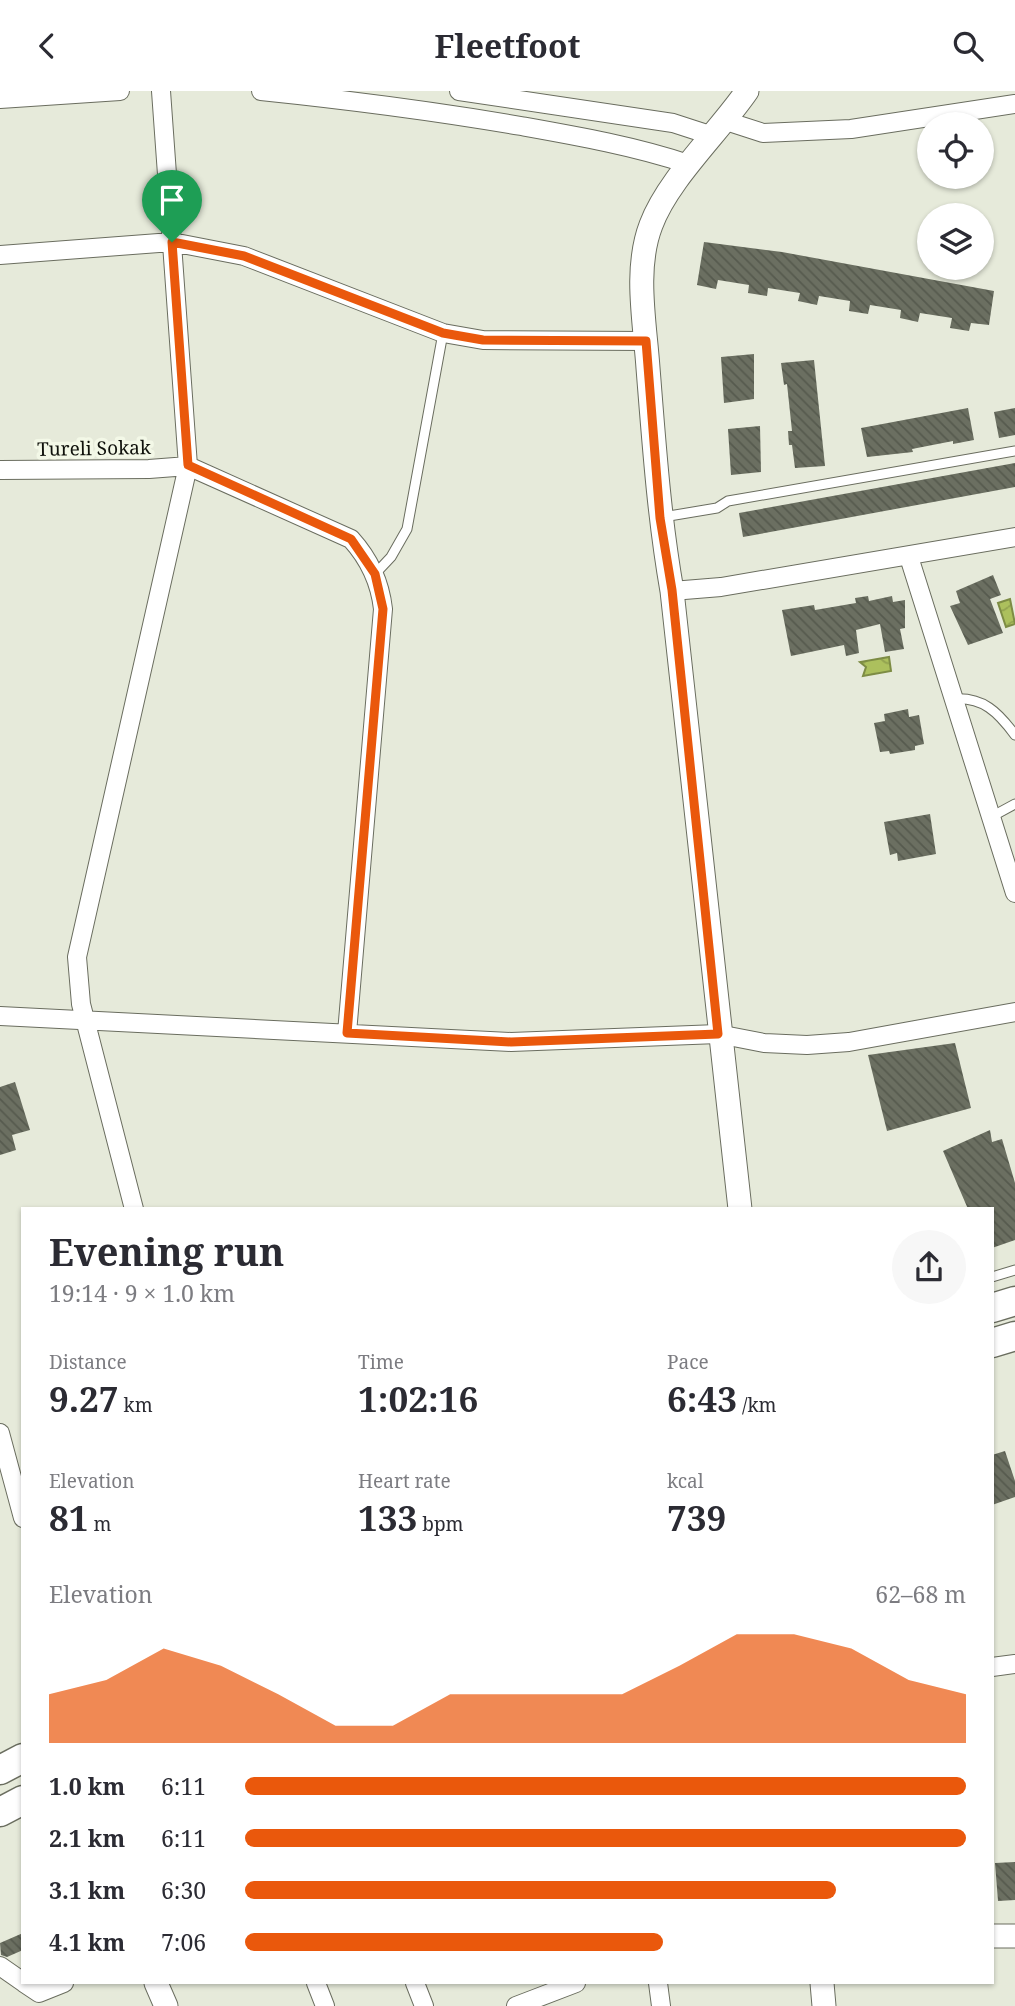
<!DOCTYPE html>
<meta charset="utf-8">
<style>
:root{--surface:#fff;--page:#f7f7f7;--text:#2b2b33;--muted:#7c7c81;--accent:#ea580c}
body{margin:0;font-family:"Noto Serif",serif;background:var(--page);color:var(--text);height:100vh;display:flex;flex-direction:column;font-size:26px;white-space:nowrap}
*{box-sizing:border-box;margin:0}
p{font-size:23px;color:var(--muted)}
.icon{flex:none;width:38px;height:38px;fill:none;stroke:currentColor;stroke-width:2;stroke-linecap:round;stroke-linejoin:round}
.map{position:relative;flex:1;overflow:hidden}
.sheet{position:absolute;left:21px;top:1116px;width:973px;height:777px;display:flex;flex-direction:column;background:var(--surface);border-radius:0px;box-shadow:0 2px 5px #0004}
.sheet>*{flex:none}
.controls{position:absolute;left:917px;top:21px;display:grid;gap:14px}
.controls a{display:grid;place-items:center;width:77px;height:77px;border-radius:50%;background:var(--surface);box-shadow:0 2px 5px #0004;font-size:35px}
.pin{position:absolute;display:grid;place-items:center;width:60px;height:60px;color:#fff;margin:-72px -30px;border-radius:50% 50% 50% 0;rotate:-45deg;box-shadow:0 0 7px #0007}
.pin .icon{rotate:45deg}
.round{display:grid;place-items:center;flex:none;width:74px;height:74px;border-radius:37px;background:var(--page)}
.summary{display:flex;align-items:center;justify-content:space-between;height:119px;padding:0 28px}
h1{font-size:38px;font-weight:700;line-height:52px}
.stats{display:grid;grid-template-columns:repeat(3,1fr);gap:10px;height:119px;padding:7px 28px}
.stats div{display:grid;align-content:center}
.stats b{font-size:35px;font-weight:700}
.stats small{font-size:19px;font-weight:400}
.stats p{font-size:19px}
.chart{height:196px;padding:14px 28px}
.chart p{display:flex;justify-content:space-between}
.chart svg{width:100%;height:126px;margin-top:7px;fill:var(--accent);opacity:.7}
ul{padding:0 28px;list-style:none;font-size:23px}
li{display:grid;grid-template-columns:112px 84px 1fr;align-items:center;height:52px}
li i{height:18px;border-radius:9px;background:var(--accent)}
header{display:flex;justify-content:space-between;align-items:center;height:91px;padding:0 28px;background:var(--surface);font-size:32px;font-weight:700}
.map>svg:first-child{display:block}
.water{fill:url(#water-waves);stroke:#7d8c44;stroke-width:2}
.building{fill:url(#building-back-hatch)}
.lines{fill:none;stroke-linecap:round;stroke-linejoin:round}
.service-casing{stroke:#6a6d5f;stroke-width:11}
.minor-casing{stroke:#6a6d5f;stroke-width:20}
.tertiary-casing{stroke:#6a6d5f;stroke-width:25}
.primary-casing{stroke:#6a6d5f;stroke-width:31}
.service{stroke:#fff;stroke-width:9}
.minor{stroke:#fff;stroke-width:18}
.tertiary{stroke:#fff;stroke-width:23}
.primary{stroke:#fff;stroke-width:28}
.route-casing{stroke:#fff;stroke-width:14}
.route{stroke:#ea580c;stroke-width:9}
.labels{text-anchor:middle;dominant-baseline:central;stroke-width:7;stroke-linejoin:round;paint-order:stroke}
.street-label{font-size:19px;fill:#0f110b;stroke:#f3f8e7}
</style>
<header><svg class="icon" aria-label="back" viewBox="0 0 24 24"><path d="M15 5l-7 7 7 7"/></svg>Fleetfoot<svg class="icon" aria-label="search" viewBox="0 0 24 24"><circle cx="10" cy="10" r="6"/><path d="M15 15l6 6"/></svg></header>
<div class="map">
<svg width="1015" height="1915" viewBox="0 0 1015 1915">
<defs>
<pattern id="water-waves" width="16" height="10" patternUnits="userSpaceOnUse" patternTransform="scale(1.75)"><rect width="16" height="10" fill="#acc05d"/><path d="M0 5q4-4 8 0t8 0" fill="none" stroke="#93a450"/></pattern>
<pattern id="building-back-hatch" width="6" height="6" patternUnits="userSpaceOnUse" patternTransform="scale(1.75)"><rect width="6" height="6" fill="#6b6f61"/><path d="M-1 5l2 2M0 0l6 6M5-1l2 2" fill="none" stroke="#565a4e"/></pattern>
</defs>
<rect width="100%" height="100%" fill="#e6eada"/>
<path class="water" d="M1010,508L1015,533L1006,536L998,512Z
M889,566L891,580L863,585L866,576L860,571Z"/>
<path class="building" d="M704,151L782,161L994,200L989,234L971,232L969,240L950,237L952,227L920,222L918,231L900,227L901,219L870,214L868,223L849,220L850,210L819,205L817,214L798,210L800,202L768,197L767,205L748,202L749,194L718,189L716,198L697,194Z
M754,263V308L724,312L721,266Z
M814,269L825,375L795,377L792,354H789L788,340H792L787,293L784,294L781,272Z
M968,317L974,349L953,353V350L912,358L913,361L867,366L861,337Z
M1015,317V344L999,347L994,321Z
M760,335L761,381L731,384L728,338Z
M1015,372V396L743,446L739,422Z
M993,484L1001,504L990,508L1003,542L968,554L950,515L960,512L956,500Z
M868,505L869,510L892,505L893,511L905,509V537L900,538L904,558L885,561L880,533L856,539L859,562L846,565L844,554L791,565L782,519L814,514L815,519L856,512L855,507Z
M908,618L909,626L919,624L924,653L915,655V659L890,663L889,660L880,661L874,632L885,630L884,623Z
M930,723L936,763L898,770L897,762L890,764L884,731Z
M955,952L971,1017L887,1040L868,964Z
M15,991L30,1039L12,1044L16,1059L0,1064V996Z
M990,1039L992,1051L1002,1048L1015,1092V1149L992,1157V1118H968L943,1060Z
M1005,1360L1015,1390V1406L992,1414V1364Z
M1015,1771V1809L998,1810L995,1772Z
M23,1842V1859L7,1866L1,1864L0,1852Z"/>
<g class="lines">
<g class="service-casing">
<path id="service" d="M663,426L717,417L728,410L1015,360
M375,483L391,466L407,438L443,242
M954,608C983,606 998,621 1015,644
M991,726L1015,713
M992,1186L1015,1179"/>
</g>
<g class="minor-casing">
<path id="minor" d="M261,0C348,9 434,20 521,35C577,45 634,55 688,73
M459,0L673,32L713,45
M0,8L120,0
M726,30L763,42L851,38L1015,13
M0,164L172,151L244,165L443,242L483,249L646,250
M0,379L149,378L188,375L351,448C370,469 380,491 383,518L347,942
M909,466L1015,802
M672,500L721,496L1015,446
M0,925L511,951L718,943L764,952L807,954L849,951L1015,921
M134,1118L81,913L77,866L188,375L161,0
M0,1342L23,1427
M992,1576L1015,1573
M0,1875L23,1891
M24,1892L39,1902L64,1892
M316,1892L325,1915
M415,1892L424,1915
M658,1892L661,1915
M516,1915L576,1892"/>
</g>
<g class="tertiary-casing">
<path id="tertiary" d="M740,1118L672,500C659,426 654,352 648,277C645,232 634,178 651,134C668,88 719,41 747,0
M992,1845H1015
M156,1892L166,1915
M822,1892L824,1915"/>
</g>
<g class="primary-casing">
<path id="primary" d="M992,1217L1015,1210
M992,1252L1015,1245
M0,1679L23,1667
M0,1721L23,1709"/>
</g>
<use href="#service" class="service"/>
<use href="#minor" class="minor"/>
<use href="#tertiary" class="tertiary"/>
<use href="#primary" class="primary"/>
</g>
<g class="lines">
<g class="route-casing">
<path id="route" d="M172,151L244,165L443,242L483,249L646,250L660,427L672,499L718,943L511,951L347,942L383,518L375,483L351,448L188,374Z"/>
</g>
<use href="#route" class="route"/>
</g>
<g class="labels">
<g class="street-label">
<text transform="translate(94 357) rotate(-1)">Tureli Sokak</text>
</g>
</g>
</svg>
<div class="controls">
<a><svg class="icon" aria-label="locate" viewBox="0 0 24 24"><circle cx="12" cy="12" r="6"/><path d="M12 2v4M12 18v4M2 12h4M18 12h4"/></svg></a>
<a><svg class="icon" aria-label="layers" viewBox="0 0 24 24"><path d="M12 4l9 5-9 5-9-5zM3 14l9 5 9-5"/></svg></a>
</div>
<div class="pin" style="left:172px;top:151px;background:#1e9e55"><svg class="icon" aria-label="arrive" viewBox="0 0 24 24"><path d="M6 21V4h12l-3 4 3 4H6"/></svg></div>
<section class="sheet">
<div class="summary"><div><h1>Evening run</h1><p>19:14 · 9 × 1.0 km</p></div><a class="round"><svg class="icon" aria-label="share" viewBox="0 0 24 24"><path d="M12 15V3M7 8l5-5 5 5M5 13v7h14v-7"/></svg></a></div>
<div class="stats">
<div><p>Distance</p><b>9.27<small> km</small></b></div>
<div><p>Time</p><b>1:02:16</b></div>
<div><p>Pace</p><b>6:43<small> /km</small></b></div>
</div>
<div class="stats">
<div><p>Elevation</p><b>81<small> m</small></b></div>
<div><p>Heart rate</p><b>133<small> bpm</small></b></div>
<div><p>kcal</p><b>739</b></div>
</div>
<div class="chart"><p><span>Elevation</span>62–68 m</p>
<svg viewBox="0 0 160 44" preserveAspectRatio="none"><path d="M0 44V27L10 22L20 11L30 17L40 27L50 38L60 38L70 27L80 27L90 27L100 27L110 17L120 6L130 6L140 11L150 22L160 27V44z"/></svg>
</div>
<ul>
<li><b>1.0 km</b>6:11<i style="width:100%"></i></li>
<li><b>2.1 km</b>6:11<i style="width:100%"></i></li>
<li><b>3.1 km</b>6:30<i style="width:82%"></i></li>
<li><b>4.1 km</b>7:06<i style="width:58%"></i></li>
</ul>
</section>
</div>
